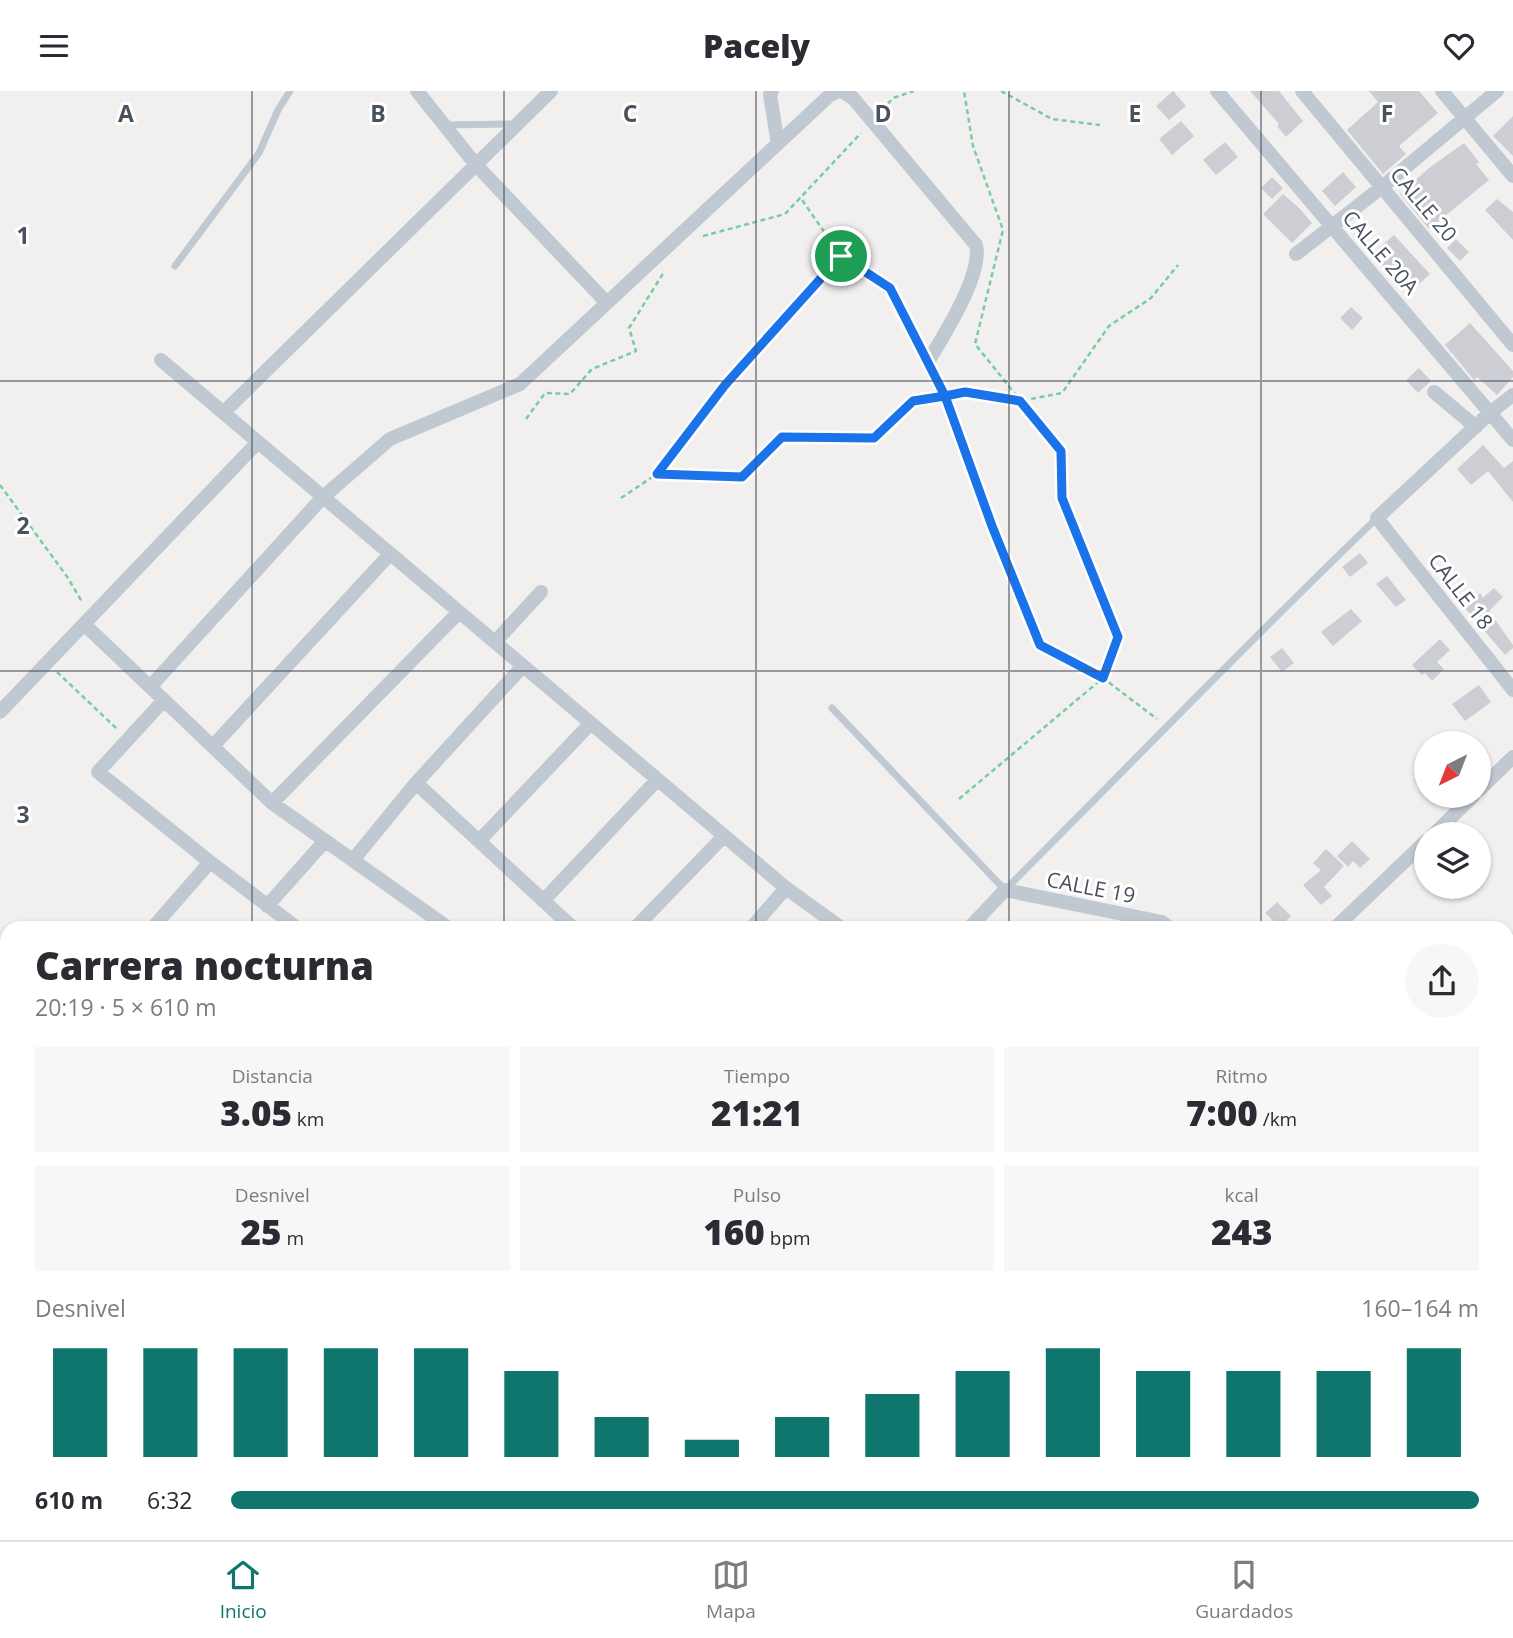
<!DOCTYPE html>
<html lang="es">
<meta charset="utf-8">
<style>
:root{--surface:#fff;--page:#f7f7f7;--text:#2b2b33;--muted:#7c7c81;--line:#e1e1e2;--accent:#0f766e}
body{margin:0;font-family:"Open Sans",sans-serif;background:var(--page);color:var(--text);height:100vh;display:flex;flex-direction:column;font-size:26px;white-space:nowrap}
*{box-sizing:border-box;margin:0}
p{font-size:23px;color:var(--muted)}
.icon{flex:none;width:38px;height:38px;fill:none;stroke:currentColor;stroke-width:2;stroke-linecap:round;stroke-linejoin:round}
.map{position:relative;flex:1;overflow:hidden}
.panel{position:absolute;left:0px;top:830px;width:1514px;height:620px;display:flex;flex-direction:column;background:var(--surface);border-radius:21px 21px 0 0;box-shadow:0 2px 5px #0004}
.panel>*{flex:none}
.needle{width:46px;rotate:222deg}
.fabs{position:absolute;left:1414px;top:640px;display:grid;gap:14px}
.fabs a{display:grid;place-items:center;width:77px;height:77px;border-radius:50%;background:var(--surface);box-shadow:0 2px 5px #0004;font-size:35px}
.pin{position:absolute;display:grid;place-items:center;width:60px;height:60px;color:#fff;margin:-30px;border:4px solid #fff;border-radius:50%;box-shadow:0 2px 7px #0007}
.round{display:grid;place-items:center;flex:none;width:74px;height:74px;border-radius:37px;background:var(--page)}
.head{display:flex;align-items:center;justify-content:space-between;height:119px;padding:0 35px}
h1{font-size:38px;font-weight:800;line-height:52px}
.metrics{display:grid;grid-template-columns:repeat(3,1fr);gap:10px;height:119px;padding:7px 35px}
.metrics div{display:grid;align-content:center;border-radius:0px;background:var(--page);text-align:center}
.metrics b{font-size:35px;font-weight:800}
.metrics small{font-size:19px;font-weight:400}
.metrics p{font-size:19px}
.chart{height:196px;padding:14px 35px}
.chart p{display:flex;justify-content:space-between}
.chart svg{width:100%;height:126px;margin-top:7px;stroke:var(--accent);stroke-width:6}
ul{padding:0 35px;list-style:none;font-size:23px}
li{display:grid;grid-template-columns:112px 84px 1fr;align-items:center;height:52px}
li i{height:18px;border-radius:9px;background:var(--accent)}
header{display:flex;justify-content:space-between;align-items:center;height:91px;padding:0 35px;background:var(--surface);font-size:32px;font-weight:800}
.dock{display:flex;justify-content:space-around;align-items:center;height:98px;border-top:2px solid var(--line);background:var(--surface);font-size:19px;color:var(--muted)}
.dock a{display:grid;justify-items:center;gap:4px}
.dock .on{color:var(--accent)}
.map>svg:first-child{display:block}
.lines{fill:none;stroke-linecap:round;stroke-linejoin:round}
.canal{stroke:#8eceea;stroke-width:18}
.building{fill:#ccced4}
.path{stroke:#78cbaa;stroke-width:2.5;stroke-dasharray:5 3.5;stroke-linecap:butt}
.service{stroke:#c0c8d1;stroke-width:7}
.minor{stroke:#c0c8d1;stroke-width:14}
.route-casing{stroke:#fff;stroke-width:14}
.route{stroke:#1a73e8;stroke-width:9}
.grid{fill:none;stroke:#48515c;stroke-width:2;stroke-opacity:0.55}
.labels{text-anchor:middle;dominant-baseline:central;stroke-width:6;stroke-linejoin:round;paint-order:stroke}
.street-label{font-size:21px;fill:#48515c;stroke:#fff}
.grid-label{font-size:23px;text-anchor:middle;font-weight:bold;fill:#48515c;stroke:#fff;stroke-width:6;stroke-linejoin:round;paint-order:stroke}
</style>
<header><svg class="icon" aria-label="menu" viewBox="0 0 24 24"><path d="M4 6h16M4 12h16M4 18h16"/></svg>Pacely<svg class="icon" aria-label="heart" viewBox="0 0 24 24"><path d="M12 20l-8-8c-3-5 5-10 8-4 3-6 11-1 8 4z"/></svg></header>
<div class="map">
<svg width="1513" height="1449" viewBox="0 0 1513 1449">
<rect width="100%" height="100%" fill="#f2f0ef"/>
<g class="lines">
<path class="canal" d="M932,1442L942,1449"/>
</g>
<path class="building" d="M1173,0L1186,15L1169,29L1156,15Z
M1250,0H1279L1303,30L1286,46L1277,35L1279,33Z
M1369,0H1419L1438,22L1399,55L1406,63L1383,83L1347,39L1378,11Z
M1513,25V65L1493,45Z
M1181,30L1194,45L1172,64L1159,48Z
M1225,51L1238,66L1216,84L1203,69Z
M1464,52L1479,71L1476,73L1489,89L1429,138L1400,103L1429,77Z
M1343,81L1356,96L1335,115L1322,100Z
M1272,86L1283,97L1272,108L1261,97Z
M1283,103L1299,117L1312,132L1292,152L1263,123Z
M1497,108L1513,121V149L1485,119Z
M1394,144L1430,183L1409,202L1372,163Z
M1456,148L1469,161L1460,170L1447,157Z
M1351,216L1363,227L1352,239L1340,227Z
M1470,232L1513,280V286L1497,304L1477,286L1474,289L1445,254Z
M1419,277L1431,290L1418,302L1406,289Z
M1483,354L1504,377L1513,370V411L1488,380L1471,394L1457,378Z
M1360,462L1368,472L1350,486L1342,476Z
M1387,485L1406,509L1396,516L1376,493Z
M1494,497L1503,506L1489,520L1513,554V557L1505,564L1464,516L1480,502L1483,507Z
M1351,518L1362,530L1333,555L1321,541Z
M1440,548L1450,559L1437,571L1444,578L1432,590L1425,582L1422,584L1412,574Z
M1282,557L1294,572L1282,581L1270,566Z
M1479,594L1491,611L1465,630L1452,613Z
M1352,750L1370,768L1360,777L1353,770L1348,776L1337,765Z
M1326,758L1344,775L1324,796L1332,805L1321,814L1303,794L1321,779L1313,772Z
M1277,811L1291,825L1280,836L1265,822Z"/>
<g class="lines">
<path class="path" d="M1001,0L1052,28L1100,34
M882,19L893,7L914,0
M703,145L785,123L861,42
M841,165L890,197L920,257
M934,285L945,305L992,435L1040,554L1103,587L1118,546L1061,407V360L975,253L1003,139L973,55L964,0
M526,328L545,302L570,303L592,278L636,260L629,237L664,181
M657,383L725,294L841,165L800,106
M0,394L68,487L82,511
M621,407L657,383L742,386L782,346L874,347L913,310L965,301L1020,310L1062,302L1109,235L1151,207L1178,174
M57,581L116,637
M959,708L1103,587L1157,628
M1507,1166H1513
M928,1442L937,1449"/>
<path class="service" d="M445,34L514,33
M175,175L259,62L278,19L290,0
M832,617L1005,799C1129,675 1250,549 1377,427"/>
<path class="minor" d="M417,0L477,75L607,212
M772,0L770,4L778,53
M842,0L853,7L976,154C983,184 943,245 928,271
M1217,0L1513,349
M1302,0L1513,254
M1442,0L1513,85
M1296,163L1382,96L1497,0
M161,269L786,797L840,836
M1434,301L1476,336
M1513,304L1491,321L1377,427L1513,599
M224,321L551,0
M84,533L272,712L447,836
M495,551L541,501
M150,596L323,406L390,348L520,293L830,4L839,0
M164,609L98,681L210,771L296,836
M0,621L258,351
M213,655L390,463
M416,692L572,836
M1479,699L1513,666
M272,712L459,521
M1433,744L1473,705
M479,750L591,632
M353,769L416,692L523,575
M543,810L657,689
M267,815L325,750
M161,836L156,833L210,771
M636,836L724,745
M752,836L786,797
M970,836L1005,799L1162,831L1168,836
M1336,836L1426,750
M0,896L7,900
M1507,920L1513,914
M0,968L7,958
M0,1006L7,1011
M0,1077L7,1070
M1507,1083L1513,1088
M0,1110L7,1115
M0,1184L7,1173
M0,1217L7,1222
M1507,1235L1513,1228
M0,1328L7,1333
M1507,1359L1513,1364
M0,1400L7,1391
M165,1442L175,1449
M329,1442L339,1449
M1331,1442L1340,1449
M0,1447L4,1449
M191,1449L196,1442
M429,1449L434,1442
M1315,1449L1321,1442"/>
</g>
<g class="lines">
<g class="route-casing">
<path id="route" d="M841,165L725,294L657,383L742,386L782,346L874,347L913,310L945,305L992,435L1040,554L1103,587L1118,546L1062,407L1061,360L1020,310L965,301L945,305L890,197L841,165"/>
</g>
<use href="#route" class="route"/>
</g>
<path class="grid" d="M252,0V836M504,0V836M756,0V836M1009,0V836M1261,0V836M0,290H1513M0,580H1513M0,869H7M1507,869H1513M0,1159H7M1507,1159H1513M252,1442V1449M504,1442V1449M756,1442V1449M1009,1442V1449M1261,1442V1449"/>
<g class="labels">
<g class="street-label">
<text transform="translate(1424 113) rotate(50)">CALLE 20</text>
<text transform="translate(1381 161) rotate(49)">CALLE 20A</text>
<text transform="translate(1461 500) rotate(52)">CALLE 18</text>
<text transform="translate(1091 796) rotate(11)">CALLE 19</text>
</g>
</g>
<g class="grid-label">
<text x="126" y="31">A</text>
<text x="378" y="31">B</text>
<text x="630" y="31">C</text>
<text x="883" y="31">D</text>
<text x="1135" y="31">E</text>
<text x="1387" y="31">F</text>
<text x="23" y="153">1</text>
<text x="23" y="443">2</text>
<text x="23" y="732">3</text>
</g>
</svg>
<div class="fabs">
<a><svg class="needle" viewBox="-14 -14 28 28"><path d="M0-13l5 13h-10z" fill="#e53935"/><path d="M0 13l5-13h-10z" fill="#7c7c81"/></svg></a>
<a><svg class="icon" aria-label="layers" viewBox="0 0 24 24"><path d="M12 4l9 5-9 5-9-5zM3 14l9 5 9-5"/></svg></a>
</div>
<div class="pin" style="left:841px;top:165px;background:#1e9e55"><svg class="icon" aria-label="arrive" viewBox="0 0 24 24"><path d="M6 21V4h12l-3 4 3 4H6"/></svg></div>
<section class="panel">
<div class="head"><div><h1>Carrera nocturna</h1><p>20:19 · 5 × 610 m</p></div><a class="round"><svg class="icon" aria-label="share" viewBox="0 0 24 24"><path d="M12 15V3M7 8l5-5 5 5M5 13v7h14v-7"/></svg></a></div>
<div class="metrics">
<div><p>Distancia</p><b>3.05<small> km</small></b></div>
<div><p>Tiempo</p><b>21:21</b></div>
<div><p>Ritmo</p><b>7:00<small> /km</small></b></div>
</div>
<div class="metrics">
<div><p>Desnivel</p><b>25<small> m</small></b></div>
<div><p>Pulso</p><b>160<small> bpm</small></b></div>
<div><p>kcal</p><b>243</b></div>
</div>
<div class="chart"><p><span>Desnivel</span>160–164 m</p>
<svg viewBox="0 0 160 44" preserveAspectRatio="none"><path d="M5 44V6M15 44V6M25 44V6M35 44V6M45 44V6M55 44V14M65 44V30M75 44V38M85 44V30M95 44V22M105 44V14M115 44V6M125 44V14M135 44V14M145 44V14M155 44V6"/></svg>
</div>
<ul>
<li><b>610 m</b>6:32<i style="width:100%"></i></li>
</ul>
</section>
</div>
<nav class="dock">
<a class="on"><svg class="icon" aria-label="home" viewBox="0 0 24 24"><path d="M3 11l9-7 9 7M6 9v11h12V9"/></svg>Inicio</a>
<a><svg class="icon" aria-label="map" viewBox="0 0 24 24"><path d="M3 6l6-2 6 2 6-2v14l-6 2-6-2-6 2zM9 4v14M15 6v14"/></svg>Mapa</a>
<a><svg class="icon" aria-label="saved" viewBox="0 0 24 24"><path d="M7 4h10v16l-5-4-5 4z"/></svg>Guardados</a>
</nav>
